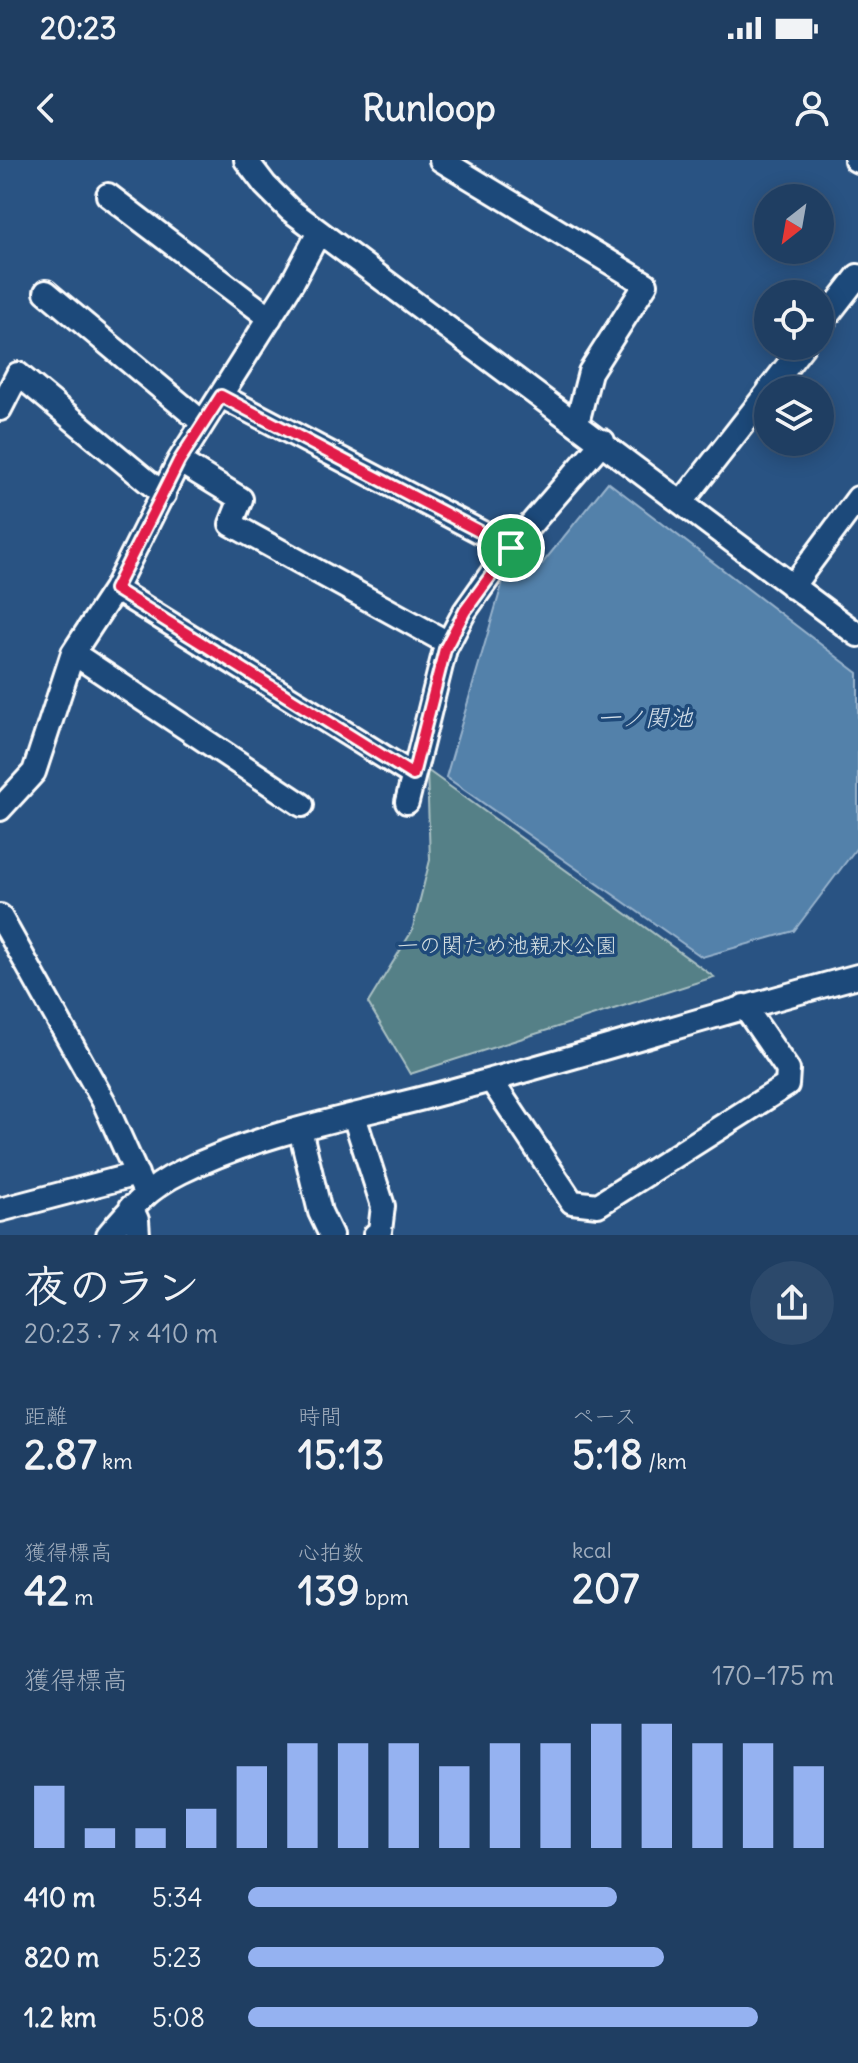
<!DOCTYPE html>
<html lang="ja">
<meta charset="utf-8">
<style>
:root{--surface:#1f3e62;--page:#2c496b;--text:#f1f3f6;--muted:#a1aebe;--line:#3c5777;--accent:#95b2f1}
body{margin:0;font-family:Delius,"Klee One",sans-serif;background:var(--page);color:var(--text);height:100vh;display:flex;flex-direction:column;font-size:30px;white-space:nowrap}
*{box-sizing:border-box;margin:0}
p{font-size:26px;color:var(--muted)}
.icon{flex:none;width:44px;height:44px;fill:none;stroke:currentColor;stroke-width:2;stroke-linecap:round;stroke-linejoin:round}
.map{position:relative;height:1075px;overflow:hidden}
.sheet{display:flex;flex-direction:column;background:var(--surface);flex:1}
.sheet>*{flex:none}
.needle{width:52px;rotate:211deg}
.controls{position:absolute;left:754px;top:24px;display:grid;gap:16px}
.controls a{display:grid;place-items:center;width:80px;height:80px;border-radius:50%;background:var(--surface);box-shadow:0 4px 20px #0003,0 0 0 2px var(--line);font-size:40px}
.pin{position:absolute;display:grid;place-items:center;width:68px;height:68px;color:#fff;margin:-34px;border:4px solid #fff;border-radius:50%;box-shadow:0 2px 8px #0007}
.round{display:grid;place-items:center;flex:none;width:84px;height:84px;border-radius:42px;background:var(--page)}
.headline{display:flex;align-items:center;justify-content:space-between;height:136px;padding:0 24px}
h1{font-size:44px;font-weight:800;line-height:60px}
.metrics{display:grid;grid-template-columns:repeat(3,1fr);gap:12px;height:136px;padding:8px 24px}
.metrics div{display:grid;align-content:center}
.metrics b{font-size:40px;font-weight:800}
.metrics small{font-size:22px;font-weight:400}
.metrics p{font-size:22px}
.chart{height:224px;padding:16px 24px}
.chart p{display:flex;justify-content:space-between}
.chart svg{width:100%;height:144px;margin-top:8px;stroke:var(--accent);stroke-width:6}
ul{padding:0 24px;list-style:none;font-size:26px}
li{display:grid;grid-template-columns:128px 96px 1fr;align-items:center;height:60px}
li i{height:20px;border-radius:10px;background:var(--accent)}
.status{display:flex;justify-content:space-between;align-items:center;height:56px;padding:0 40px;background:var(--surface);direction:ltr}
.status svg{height:22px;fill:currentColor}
header{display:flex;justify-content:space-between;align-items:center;height:104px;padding:0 24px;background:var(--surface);font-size:36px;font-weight:800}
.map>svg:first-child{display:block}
.green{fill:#558087;stroke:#aac0c3;stroke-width:2}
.water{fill:#5381aa;stroke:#98b3cc;stroke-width:2}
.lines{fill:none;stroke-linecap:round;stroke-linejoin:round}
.minor-casing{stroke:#fff;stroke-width:28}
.minor{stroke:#1f4a7a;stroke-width:22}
.route-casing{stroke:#fff;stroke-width:16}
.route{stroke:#e11d48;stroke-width:10}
.labels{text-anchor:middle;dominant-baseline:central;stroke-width:7;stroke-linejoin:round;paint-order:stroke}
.park-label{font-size:22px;fill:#d4dfe1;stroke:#1f4a7a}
.water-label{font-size:24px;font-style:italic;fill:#d4e0ea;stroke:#1f4a7a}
</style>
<div class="status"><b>20:23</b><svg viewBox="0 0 49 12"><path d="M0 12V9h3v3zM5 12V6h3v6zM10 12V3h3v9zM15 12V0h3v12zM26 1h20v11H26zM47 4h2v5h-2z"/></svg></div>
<header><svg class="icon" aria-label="back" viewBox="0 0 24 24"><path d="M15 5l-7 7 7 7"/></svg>Runloop<svg class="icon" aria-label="person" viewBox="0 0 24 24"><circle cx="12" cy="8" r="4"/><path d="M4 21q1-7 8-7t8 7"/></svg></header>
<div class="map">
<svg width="858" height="1075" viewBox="0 0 858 1075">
<rect width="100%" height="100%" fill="#295383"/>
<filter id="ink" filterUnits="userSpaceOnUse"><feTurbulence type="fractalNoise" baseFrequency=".0125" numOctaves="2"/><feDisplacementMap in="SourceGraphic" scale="16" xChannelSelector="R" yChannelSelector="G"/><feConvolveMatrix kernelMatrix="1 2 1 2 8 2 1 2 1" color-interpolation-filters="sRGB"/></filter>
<g filter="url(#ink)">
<path class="green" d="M427,610L714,817L410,914L368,843L412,771L430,700Z"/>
<path class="water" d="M608,322L858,513V686L794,771L702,797L446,617L506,411L529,420Z"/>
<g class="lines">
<g class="minor-casing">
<path id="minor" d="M246,0L265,25L290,50L858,475
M441,0L646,124L590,212L577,263
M856,0L858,1
M108,35L270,158
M46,132L203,263
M820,165L858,116
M769,230L803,186
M221,236L511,388
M0,249L18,214L164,335
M179,301L241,339L231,364L448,483
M682,342L768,232
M792,427L858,338
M115,429L413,615
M73,493L302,645
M407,642L445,489L465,451L506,393L603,281
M0,649L34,612L73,493L115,429L179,301L293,121L319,72
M0,756L104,942L146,1035
M491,920L572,1042L598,1045L787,925L788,910L744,846
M354,956L383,1046L380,1071L375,1075
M300,969L320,1052L331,1075
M131,1047L137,1060L138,1075
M0,1050L137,1014
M108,1075C129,1049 150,1027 181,1012C266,970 363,955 454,930C589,894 723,852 858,816"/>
</g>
<use href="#minor" class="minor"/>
</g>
</g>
<g class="lines" filter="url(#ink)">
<g class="route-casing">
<path id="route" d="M221,236L511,388L465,451L445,489L413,615L115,429L179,301Z"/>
</g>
<use href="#route" class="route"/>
</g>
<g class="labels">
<g class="park-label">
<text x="507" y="785">一の関ため池親水公園</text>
</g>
<g class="water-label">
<text x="645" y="557">一ノ関池</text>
</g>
</g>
</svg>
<div class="controls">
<a><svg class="needle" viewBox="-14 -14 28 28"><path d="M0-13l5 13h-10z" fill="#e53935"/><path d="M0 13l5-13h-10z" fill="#a1aebe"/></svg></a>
<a><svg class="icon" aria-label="locate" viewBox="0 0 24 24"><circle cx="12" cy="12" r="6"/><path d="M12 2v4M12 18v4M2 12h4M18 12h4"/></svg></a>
<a><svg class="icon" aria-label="layers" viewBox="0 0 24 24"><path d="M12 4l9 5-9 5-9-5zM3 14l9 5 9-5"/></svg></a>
</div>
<div class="pin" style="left:511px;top:388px;background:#1e9e55"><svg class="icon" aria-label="arrive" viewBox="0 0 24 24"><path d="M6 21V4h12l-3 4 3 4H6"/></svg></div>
</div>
<section class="sheet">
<div class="headline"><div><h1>夜のラン</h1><p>20:23 · 7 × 410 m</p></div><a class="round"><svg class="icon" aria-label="share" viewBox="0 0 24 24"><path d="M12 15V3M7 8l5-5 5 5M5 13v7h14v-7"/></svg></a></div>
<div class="metrics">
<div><p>距離</p><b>2.87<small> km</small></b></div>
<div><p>時間</p><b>15:13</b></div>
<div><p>ペース</p><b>5:18<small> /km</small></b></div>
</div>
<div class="metrics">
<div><p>獲得標高</p><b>42<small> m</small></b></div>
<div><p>心拍数</p><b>139<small> bpm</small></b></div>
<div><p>kcal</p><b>207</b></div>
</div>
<div class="chart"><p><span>獲得標高</span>170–175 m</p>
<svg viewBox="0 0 160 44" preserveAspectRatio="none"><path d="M5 44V25M15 44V38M25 44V38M35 44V32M45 44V19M55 44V12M65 44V12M75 44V12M85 44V19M95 44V12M105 44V12M115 44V6M125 44V6M135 44V12M145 44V12M155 44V19"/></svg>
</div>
<ul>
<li><b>410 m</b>5:34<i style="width:63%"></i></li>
<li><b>820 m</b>5:23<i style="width:71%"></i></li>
<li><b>1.2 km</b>5:08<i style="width:87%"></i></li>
</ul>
</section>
